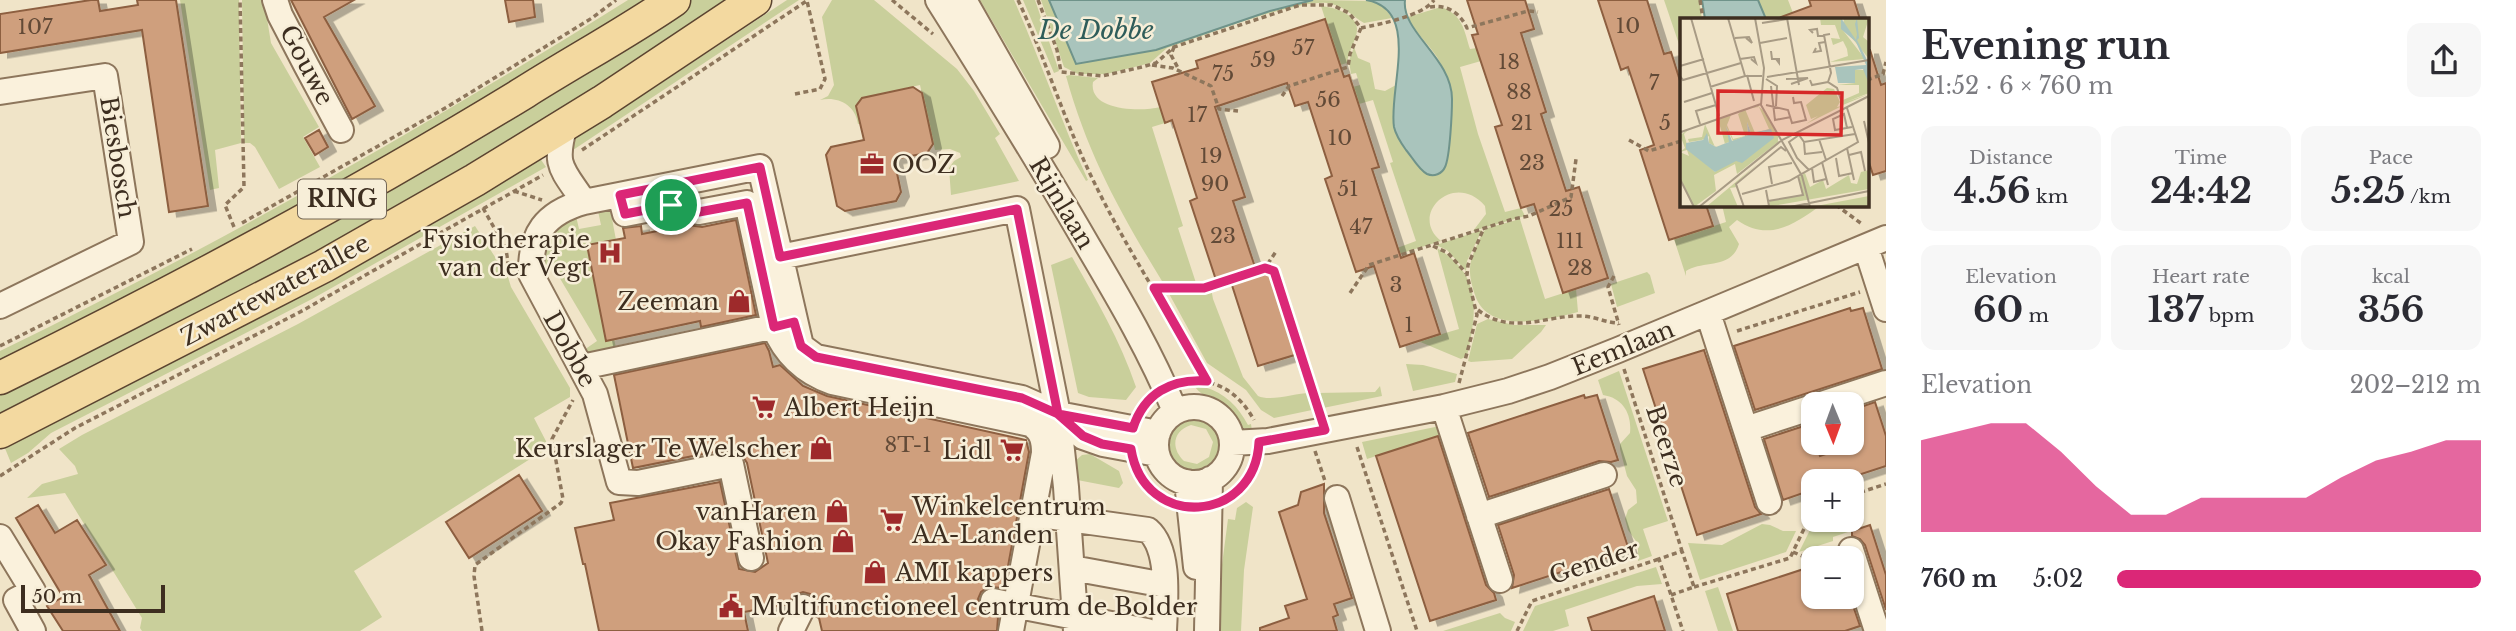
<!DOCTYPE html>
<meta charset="utf-8">
<style>
:root{--surface:#fff;--page:#f7f7f7;--text:#2b2b33;--muted:#7c7c81;--accent:#db2777}
body{margin:0;font-family:"Libre Baskerville",serif;background:var(--page);color:var(--text);height:100vh;display:flex;flex-direction:column;font-size:26px;white-space:nowrap}
*{box-sizing:border-box;margin:0}
p{font-size:23px;color:var(--muted)}
.icon{flex:none;width:38px;height:38px;fill:none;stroke:currentColor;stroke-width:2;stroke-linecap:round;stroke-linejoin:round}
.map{position:relative;flex:1;overflow:hidden}
.panel{display:flex;flex-direction:column;background:var(--surface);width:630px}
.panel>*{flex:none}
.needle{width:46px;rotate:179deg}
.buttons{position:absolute;left:1801px;top:392px;display:grid;gap:14px}
.buttons a{display:grid;place-items:center;width:63px;height:63px;border-radius:14px;background:var(--surface);box-shadow:0 2px 5px #0004;font-size:35px}
.scale{position:absolute;left:21px;bottom:18px;width:144px;box-sizing:border-box;padding-left:7px;border:4px solid #3d2e20;border-top:0;font-size:19px;line-height:24px;white-space:nowrap;color:#3d2e20;-webkit-text-stroke:5px #f7eed8;paint-order:stroke}
.pin{position:absolute;display:grid;place-items:center;width:60px;height:60px;color:#fff;margin:-30px;border:4px solid #fff;border-radius:50%;box-shadow:0 2px 7px #0007}
.round{display:grid;place-items:center;flex:none;width:74px;height:74px;border-radius:14px;background:var(--page)}
.head{display:flex;align-items:center;justify-content:space-between;height:119px;padding:0 35px}
h1{font-size:38px;font-weight:800;line-height:52px}
.stats{display:grid;grid-template-columns:repeat(3,1fr);gap:10px;height:119px;padding:7px 35px}
.stats div{display:grid;align-content:center;border-radius:14px;background:var(--page);text-align:center}
.stats b{font-size:35px;font-weight:800}
.stats small{font-size:19px;font-weight:400}
.stats p{font-size:19px}
.chart{height:196px;padding:14px 35px}
.chart p{display:flex;justify-content:space-between}
.chart svg{width:100%;height:126px;margin-top:7px;fill:var(--accent);opacity:.7}
ul{padding:0 35px;list-style:none;font-size:23px}
li{display:grid;grid-template-columns:112px 84px 1fr;align-items:center;height:52px}
li i{height:18px;border-radius:9px;background:var(--accent)}
main{display:flex;flex:1;min-height:0}
.map>svg:first-child{display:block}
.green{fill:#c9cf9b;fill-rule:evenodd}
.water{fill:#a9c4bc;stroke:#6f938a;stroke-width:2}
.building{fill:#cf9f7d;stroke:#8d5f41;stroke-width:2;filter:url(#shadow)}
.lines{fill:none;stroke-linecap:round;stroke-linejoin:round}
.minor-casing{stroke:#8d765c;stroke-width:28}
.major-casing{stroke:#5b4430;stroke-width:35}
.path{stroke:#8d765c;stroke-width:3.5;stroke-dasharray:5 3.5;stroke-linecap:butt}
.minor{stroke:#faf1dc;stroke-width:24}
.major{stroke:#f3d9a0;stroke-width:32}
.route-casing{stroke:#fff;stroke-width:14}
.route{stroke:#db2777;stroke-width:9}
.labels{text-anchor:middle;dominant-baseline:central;stroke-width:5;stroke-linejoin:round;paint-order:stroke}
.number-label{font-size:21px;fill:#624a37}
.shield{fill:#f7eed8;stroke:#756857;stroke-width:2}
.shield-label{font-size:23px;font-weight:bold;fill:#3d2e20}
.street-label{font-size:24px;fill:#3d2e20;stroke:#f7eed8}
.poi-label{font-size:24px;fill:#3d2e20;stroke:#f7eed8;text-anchor:end}
.water-label{font-size:26px;font-style:italic;fill:#2f5d5a;stroke:#f7eed8}
.inset-road{fill:none;stroke:#a89b85;stroke-width:2}
.view{fill:#d62828;fill-opacity:0.15;stroke:#d62828;stroke-width:3.5}
.inset-edge{fill:none;stroke:#3d2e20;stroke-width:3.5}
</style>
<main>
<div class="map">
<svg width="1886" height="631" viewBox="0 0 1886 631">
<defs>
<filter id="shadow"><feDropShadow dx="8" dy="4.5" stdDeviation="0" flood-color="#0004"/></filter>
</defs>
<rect width="100%" height="100%" fill="#f0e4c8"/>
<path class="green" d="M180,0H239L241,143L215,150L219,188L210,190Z
M242,0H264L271,43L319,127L303,137L320,167L279,189L255,147L250,143H244Z
M628,0H652L470,114L0,365V351C216,246 424,128 628,0Z
M689,0H725L628,65L563,114L463,175L0,420V388Z
M787,0H799L564,156L572,133L654,88Z
M832,0H874L957,69L974,91L1000,134L995,138L1019,181L951,195L949,168L954,161L961,157L960,153L950,149L935,150L920,85L862,98L856,106L860,124H858C855,104 837,96 820,100L828,96L834,85L822,17Z
M980,0H1014C1040,59 1061,121 1088,180L1086,181Z
M1023,0H1035L1059,71L1054,73Z
M1041,0H1049L1076,64L1156,50L1270,11L1313,0L1374,1L1383,6L1392,18L1364,23C1352,16 1343,5 1327,3C1294,0 1203,36 1167,48L1150,63L1107,74H1078L1064,67Z
M1664,0H1699L1702,19H1681V50Z
M1758,0H1788L1793,13L1790,15L1791,19H1766Z
M1321,6C1333,7 1358,14 1357,30C1357,38 1348,53 1347,63L1340,65Z
M1441,7C1463,15 1464,30 1470,49L1477,48L1481,61L1460,67L1478,134L1505,212L1521,208L1525,216L1473,231L1486,214L1485,206C1454,170 1408,215 1441,241L1399,254L1397,248L1416,241L1390,163L1393,162L1373,100L1359,104L1353,87L1360,85L1356,73L1351,74L1349,61L1354,47L1358,58L1370,63L1375,89L1385,91L1396,85C1395,98 1391,112 1394,125C1397,143 1430,195 1447,164C1450,126 1458,92 1437,57C1428,43 1415,33 1408,17Z
M1070,75L1098,78L1093,82C1088,111 1141,112 1160,107L1165,123L1152,127L1183,226L1178,228L1197,286H1165C1122,216 1088,156 1066,76Z
M537,154L546,167L312,299L51,433L28,453L11,463L2,441Z
M1722,205H1821C1794,225 1768,242 1737,220L1729,227L1739,244C1731,270 1702,260 1686,271V276L1674,239L1726,222Z
M610,208L616,240L587,246L606,340L614,339L617,352L592,359L584,350L597,341L552,265L542,271C543,244 552,228 576,216L579,229L601,225L598,211Z
M1520,219L1545,299L1576,289L1578,312C1547,320 1488,335 1475,295C1465,266 1471,258 1483,232L1487,228Z
M475,226L508,277L511,287L570,388V397L534,418L549,447L354,571L382,617L360,631H142L140,628L142,618L65,493L27,498L42,484L78,474L75,466L59,449L82,435L298,324Z
M1482,230L1467,261L1466,271L1447,250L1436,245Z
M1437,248C1482,275 1477,311 1467,356L1461,359L1418,341L1459,329Z
M1072,257C1096,299 1120,340 1136,387L1126,400L1089,397L1078,393L1051,265Z
M1647,272L1650,275L1655,293L1617,307L1611,284Z
M1211,288L1213,299L1243,377L1258,396C1271,402 1295,393 1310,393L1313,404L1312,410L1274,418L1261,410L1246,390L1207,363L1167,290H1205Z
M1488,319L1514,325H1546L1541,332L1512,359L1471,362L1468,361L1477,324Z
M1406,364L1423,365L1457,374L1455,382L1413,391Z
M1619,371L1668,521L1643,529L1652,556L1638,561V544L1628,530L1625,519L1628,510L1637,503L1636,490L1627,476L1620,449V444L1630,433C1632,414 1623,398 1603,395L1598,380Z
M1196,384L1204,385V387C1225,393 1238,406 1248,425L1251,424L1252,431C1237,429 1233,416 1222,407C1212,400 1203,397 1195,387Z
M1380,386L1382,396L1323,408L1318,402L1316,393L1375,392Z
M1196,418C1255,434 1192,501 1170,456C1161,436 1177,420 1196,418ZM1191,425L1206,429L1213,442L1209,457L1197,464L1184,461C1171,449 1172,431 1191,425Z
M1440,426L1443,434L1367,459L1362,442Z
M1090,454L1119,471L1123,483L1119,488L1072,479L1074,462L1082,455Z
M1246,502L1253,507L1244,570L1241,631H1218L1220,580L1228,519L1235,520L1237,508Z
M1815,520H1851L1854,530L1833,537V541L1799,552Z
M1762,524L1770,525L1783,531H1796L1786,552L1700,580L1688,543L1722,545Z
M1656,567L1662,584L1637,586L1565,610L1569,626L1553,631H1523L1535,606Z
M1718,587L1733,631H1718L1705,591Z
M1500,613L1505,618L1515,622L1511,631H1443Z"/>
<path class="water" d="M1049,0H1313L1270,11L1156,50L1076,64Z
M1366,0H1405C1401,32 1452,58 1452,99C1452,112 1450,157 1445,167C1442,174 1434,177 1427,174C1419,170 1412,157 1406,150C1401,143 1396,136 1394,127C1388,90 1422,9 1366,0Z
M1702,0H1758L1766,19H1705Z"/>
<path class="building" d="M91,0H98L100,11L138,5L137,0H176L208,206L169,212L142,30L0,53V14Z
M291,0H354L324,17L375,106L352,119Z
M505,0H533L535,17L509,22Z
M1467,0H1525L1534,29L1521,33L1546,112L1541,114L1566,191L1579,187L1608,278L1563,293L1534,204L1521,208L1495,127L1502,125L1472,35L1478,34Z
M1598,0H1647L1664,54L1671,52L1681,84V205H1706L1713,226L1669,240L1640,150L1654,145L1628,67L1621,70Z
M1809,0H1854L1860,19H1782L1781,17L1811,6Z
M1325,19L1344,77L1349,75L1379,167L1372,169L1401,258L1414,253L1440,334L1400,347L1374,266L1356,272L1325,179L1332,176L1308,102L1295,106L1287,83L1215,107L1245,197L1233,201L1255,267L1268,262L1298,354L1258,366L1229,276L1216,280L1190,201L1197,198L1172,120L1165,123L1152,82L1198,68L1196,61Z
M1867,50H1870L1881,85L1886,83V171L1873,175L1867,156Z
M913,87L922,93L933,144L927,153L894,159L901,192L896,201L845,211L837,206L826,155L831,147L864,140L856,106L862,98Z
M319,130L328,147L315,155L305,138Z
M736,220L756,315L701,327L700,321L606,341L587,245L625,238L623,228L641,226L642,234L688,225L702,227Z
M1850,308L1851,311L1863,308L1882,369L1755,410L1734,346Z
M765,343L769,351L773,367L780,365L803,386L827,396L1026,440L1029,452L1004,588L988,587L981,592L978,599L983,612L998,617L997,631H822L819,618L815,616L818,607L816,599L810,594L803,592L794,595L788,604L744,612L748,631H599L585,564H583L575,528L614,520L610,503L720,482L739,569L755,572L768,563L747,463L742,455L736,450L728,449L633,468L614,375Z
M1704,350L1755,507L1761,514L1697,535L1643,369Z
M1584,395L1585,398L1597,395L1618,460L1611,462L1599,461L1489,497L1468,433Z
M1875,402L1886,436V466L1840,481H1809L1812,490L1783,500L1764,439L1813,423V443H1815L1820,456L1852,445V410Z
M1438,436L1486,585L1494,593L1496,600L1430,621L1376,456Z
M519,475L542,511L469,558L446,522Z
M1324,484V513L1352,598L1334,604L1338,615L1333,617L1337,631H1260V628L1289,618L1285,606L1307,599L1279,512L1298,505L1301,492Z
M1609,489L1629,550L1512,588L1514,575L1498,525Z
M38,505L55,533L77,520L106,565L89,575L120,631H63L47,606L63,597L16,518Z
M1870,525L1886,575V610L1865,545L1860,539L1852,536V531Z
M1813,566V597H1850L1860,626L1845,631H1738L1727,594Z
M1654,596L1665,631H1592L1588,618Z"/>
<g class="lines">
<g class="minor-casing">
<path id="minor" d="M275,0L280,15L306,65L341,130
M938,0C989,81 1040,163 1088,246C1120,300 1151,353 1175,411
M964,0L1047,146
M0,92L105,76L131,242L0,306
M565,125C553,167 562,168 584,202
M620,195L625,214L671,205L699,212L747,203L774,327C785,354 804,372 832,382L1030,424C1042,431 1044,440 1044,453L1011,631
M1866,247L1886,309
M780,257L1017,209L1058,414L1066,487L1076,631
M1708,313L1769,502
M582,367L790,323
M1822,404L1886,383
M1156 445a38 38 0 1 1 76 0a38 38 0 1 1-76 0Z
M1444,407L1500,580
M1058,414L1083,437L1103,444L1157,454
M1746,429L1813,407
M1232,443L1268,441L1444,407L1508,391L1550,377L1618,350L1886,238
M1187,482L1196,567
M1337,498L1378,631
M1033,514L1148,530C1171,550 1165,603 1164,631
M1479,516L1604,475
M0,537L33,591L16,600L33,631
M1851,550L1877,631
M751,558L731,464L638,483L619,482L595,394L531,274C530,234 545,213 584,202L760,167L801,346L816,357L1022,398L1058,414L1158,433
M1072,568L1165,585
M993,601L1147,631
M791,631L803,607
M1207,631L1210,479"/>
</g>
<g class="major-casing">
<path id="major" d="M0,378C179,290 355,196 525,92C574,61 626,33 674,0
M0,432L324,266L475,180L602,102L755,0"/>
</g>
<path class="path" d="M892,0L933,34
M1018,0C1046,60 1065,123 1094,182C1127,250 1170,314 1207,381
M1038,0L1057,50L1061,72L1102,76L1142,67L1156,63L1174,47L1300,5H1332L1349,13L1361,28C1380,24 1423,16 1434,0
M1700,0L1703,19
M1430,7C1447,4 1460,13 1467,28L1528,11L1538,12
M1174,47L1171,55L1178,68
M1152,65L1173,68L1211,86L1219,109L1238,111
M1867,80L1883,74L1886,62
M795,94L820,89L825,79L807,1
M1282,96L1289,86L1348,67L1350,54L1361,28
M1629,140L1649,151L1681,141
M582,150L808,0
M514,191L542,200
M1836,205L1862,224
M483,208L506,249L508,263
M242,223L447,107L592,18L616,0
M234,227L225,205L244,187L240,0
M1433,246L1448,253L1466,273
M1265,268L1274,271L1318,411
M1614,276L1608,287L1619,325
M1154,288H1204L1265,268L1277,250
M1350,293L1369,265L1513,219L1529,216L1571,197L1576,159
M1478,310C1512,336 1546,315 1581,316C1594,316 1606,323 1619,323
M1737,331L1860,292
M0,346L192,249
M1624,369L1682,551
M1184,381C1217,378 1239,393 1254,420
M1459,383L1477,315L1467,275L1468,265L1483,230
M1357,447L1417,631
M1315,451L1325,481
M1138,472L1149,488L1166,501
M0,476L75,428L300,312L543,175
M1852,495L1886,484
M1231,498L1244,485L1256,462
M1793,552L1809,559L1825,553
M1694,587L1790,558L1813,510
M1671,595L1694,587L1682,551L1659,559L1683,631
M482,631L474,576L475,565L561,503L563,499L552,439L573,400
M1517,631L1532,601L1659,559"/>
<use href="#minor" class="minor"/>
<use href="#major" class="major"/>
</g>
<g class="lines">
<g class="route-casing">
<path id="route" d="M671,205L699,212L747,203L774,327L794,322L801,346L816,357L1022,398L1058,414L1083,436L1102,444L1131,449C1144,531 1255,524 1259,442L1325,430L1274,271L1265,268L1204,288H1154L1207,381C1171,378 1144,394 1133,428L1058,414L1017,209L780,257L760,167L620,195L625,214L671,205"/>
</g>
<use href="#route" class="route"/>
</g>
<defs>
<g id="office-bare" transform="scale(1.89)"><path d="M-6-3h4V-5.5h4V-3h4V5H-6ZM-1-4.5V-3h2v-1.5ZM-6 0V1H6V0Z" fill="#9e2a2b" stroke="#f7eed8" stroke-width="2.5" paint-order="stroke"/></g>
<g id="hospital-bare" transform="scale(1.89)"><path d="M-5-5h3v3.5h4V-5h3V5h-3V1.5h-4V5h-3Z" fill="#9e2a2b" stroke="#f7eed8" stroke-width="2.5" paint-order="stroke"/></g>
<g id="shop-bare" transform="scale(1.89)"><path d="M-5-2.5h2.3a2.7 3.5 0 0 1 5.4 0H5L5.5 6h-11ZM-1.5-2.5h3a1.5 2.3 0 0 0-3 0Z" fill="#9e2a2b" stroke="#f7eed8" stroke-width="2.5" paint-order="stroke"/></g>
<g id="supermarket-bare" transform="scale(1.89)"><path d="M-6-5.5h2.5l.6 2H6L4.5 2H-2.5L-4.4-4H-6ZM-1.5 3.2a1.3 1.3 0 1 0 .1 0ZM3 3.2a1.3 1.3 0 1 0 .1 0Z" fill="#9e2a2b" stroke="#f7eed8" stroke-width="2.5" paint-order="stroke"/></g>
<g id="civic-bare" transform="scale(1.89)"><path d="M-.6-6.5H3V-4.5H.6V-3L4-1V1h2V6H-6V1h2V-1L-.6-3ZM-1.2 2.5V6h2.4V2.5Z" fill="#9e2a2b" stroke="#f7eed8" stroke-width="2.5" paint-order="stroke"/></g>
</defs>
<g fill-rule="evenodd">
<use href="#office-bare" x="872" y="164"/>
<use href="#hospital-bare" x="610" y="253"/>
<use href="#shop-bare" x="739" y="301"/>
<use href="#supermarket-bare" x="764" y="407"/>
<use href="#shop-bare" x="821" y="448"/>
<use href="#supermarket-bare" x="1012" y="450"/>
<use href="#shop-bare" x="837" y="511"/>
<use href="#supermarket-bare" x="892" y="520"/>
<use href="#shop-bare" x="843" y="541"/>
<use href="#shop-bare" x="875" y="572"/>
<use href="#civic-bare" x="731" y="606"/>
</g>
<g class="labels">
<g class="number-label">
<text x="1628" y="26">10</text>
<text x="35" y="27">107</text>
<text x="1303" y="48">57</text>
<text x="1263" y="60">59</text>
<text x="1509" y="62">18</text>
<text x="1223" y="74">75</text>
<text x="1654" y="83">7</text>
<text x="1519" y="92">88</text>
<text x="1328" y="100">56</text>
<text x="1197" y="115">17</text>
<text x="1522" y="123">21</text>
<text x="1665" y="123">5</text>
<text x="1340" y="138">10</text>
<text x="1211" y="156">19</text>
<text x="1532" y="163">23</text>
<text x="1215" y="184">90</text>
<text x="1348" y="189">51</text>
<text x="1561" y="209">25</text>
<text x="1361" y="227">47</text>
<text x="1223" y="236">23</text>
<text x="1570" y="241">111</text>
<text x="1580" y="268">28</text>
<text x="1396" y="285">3</text>
<text x="1409" y="325">1</text>
<text x="908" y="445">8T-1</text>
</g>
<rect class="shield" x="298" y="179.5" width="88" height="39" rx="5"/>
<g class="shield-label">
<text x="342" y="199">RING</text>
</g>
<g class="street-label">
<text transform="translate(307 65) rotate(62)">Gouwe</text>
<text transform="translate(118 157) rotate(81)">Biesbosch</text>
<text transform="translate(1062 203) rotate(59)">Rijnlaan</text>
<text transform="translate(275 290) rotate(-28)">Zwartewaterallee</text>
<text transform="translate(1623 348) rotate(-22)">Eemlaan</text>
<text transform="translate(570 349) rotate(61)">Dobbe</text>
<text transform="translate(1667 446) rotate(72)">Beerze</text>
<text transform="translate(1594 562) rotate(-18)">Gender</text>
</g>
<g class="poi-label">
<text x="892" y="164" text-anchor="start">OOZ</text>
<text x="590" y="239">Fysiotherapie<tspan x="590" dy="28">van der Vegt</tspan></text>
<text x="719" y="301">Zeeman</text>
<text x="784" y="407" text-anchor="start">Albert Heijn</text>
<text x="801" y="448">Keurslager Te Welscher</text>
<text x="992" y="450">Lidl</text>
<text x="912" y="506" text-anchor="start">Winkelcentrum<tspan x="912" dy="28">AA-Landen</tspan></text>
<text x="817" y="511">vanHaren</text>
<text x="823" y="541">Okay Fashion</text>
<text x="895" y="572" text-anchor="start">AMI kappers</text>
<text x="751" y="606" text-anchor="start">Multifunctioneel centrum de Bolder</text>
</g>
<g class="water-label">
<text x="1096" y="30">De Dobbe</text>
</g>
</g>
<g transform="translate(1680 18)">
<rect width="189" height="189" fill="#f0e4c8"/>
<path d="M140,0H161L162,11L185,41L150,44L168,38L167,31L163,23L153,27L151,20L160,21L155,7H141ZM164,0H189L183,19L189,24V41L163,9ZM175,52H187L189,75L166,84L189,76L163,87V82L179,75V67H157L175,65ZM147,70L154,71L160,84L157,89L162,88L126,106L138,98L131,101L126,87ZM78,88L83,92L98,117V124L57,156L55,146L34,157L36,173L14,189L0,159V134L9,138L7,132L0,134L5,130L0,117L8,112L4,116L8,130L35,154L86,112L78,115H71L67,104L68,117L53,123L46,108L50,123L49,124L36,129L29,125V118L22,122L9,124L8,121L22,119L25,106L35,129L45,126L38,101L51,97L47,107L53,121L65,118L58,96L65,91L75,115L89,111L79,89L71,90ZM82,142L55,166L57,169L50,170L58,189H26ZM189,152V171L87,189L90,183L123,177L119,159L125,155L130,169L143,162L146,171L169,157L171,165L177,166L181,154ZM189,178V189H135L136,188Z" fill="#c9cf9b"/>
<path d="M161,0L176,22L177,16L175,6L177,0L179,20L177,22L188,44L189,66L183,51L175,52V65H158L155,49L186,47L176,24L161,11ZM67,104L71,115L91,111L94,120L62,145L56,143L35,154L6,131V125L23,122L27,115L29,125L36,129L49,124L46,108L52,123L68,117Z" fill="#a9c4bc"/>
<path class="inset-road" d="M11,0L39,98M48,0L65,58M75,0L84,50L81,87L122,158L130,189M107,0L119,67M82,5L107,1M133,15L130,12L137,11L138,18H144M150,16L144,17L151,55L148,64L157,70L162,85M55,20L69,19L72,25L66,20M80,25L107,20M136,30L134,34L141,33L139,25L145,24M91,33L92,41H99V45L96,41M60,41L74,39L76,45L71,41M0,48L24,41M67,57L74,83M0,58L3,62L61,45M87,59L189,42M86,61L97,68L96,88M106,61L128,60L111,66M130,62L132,67L148,64M91,68L95,102L111,99M30,69L65,58H82M4,84L32,75M86,87L108,92L112,105L126,102L121,84L114,85L113,79M184,103L189,125M20,106L16,93L36,87M167,110L164,96L153,101L155,112L172,109M1,114L81,86M139,121L146,142M124,124L125,136L142,134M167,130L174,162M169,137L181,134L185,153M156,140L159,158L173,155M142,144L148,167M132,150L134,164L146,161M129,152L117,140L109,124L119,117L124,124L175,116M0,161L14,189M92,166L89,149L112,145M62,176L109,163L178,124L167,90M88,183L123,177L118,158M19,189L102,122L189,78M64,189L56,166L101,129L106,133M80,189L89,188L86,172M110,189L189,173"/>
<path class="view" d="M38,73L162,75L161,117L38,115Z"/>
<rect width="189" height="189" class="inset-edge"/>
</g>
</svg>
<div class="buttons">
<a><svg class="needle" viewBox="-14 -14 28 28"><path d="M0-13l5 13h-10z" fill="#e53935"/><path d="M0 13l5-13h-10z" fill="#7c7c81"/></svg></a>
<a>+</a>
<a>−</a>
</div>
<div class="scale">50 m</div>
<div class="pin" style="left:671px;top:205px;background:#1e9e55"><svg class="icon" aria-label="arrive" viewBox="0 0 24 24"><path d="M6 21V4h12l-3 4 3 4H6"/></svg></div>
</div>
<section class="panel">
<div class="head"><div><h1>Evening run</h1><p>21:52 · 6 × 760 m</p></div><a class="round"><svg class="icon" aria-label="share" viewBox="0 0 24 24"><path d="M12 15V3M7 8l5-5 5 5M5 13v7h14v-7"/></svg></a></div>
<div class="stats">
<div><p>Distance</p><b>4.56<small> km</small></b></div>
<div><p>Time</p><b>24:42</b></div>
<div><p>Pace</p><b>5:25<small> /km</small></b></div>
</div>
<div class="stats">
<div><p>Elevation</p><b>60<small> m</small></b></div>
<div><p>Heart rate</p><b>137<small> bpm</small></b></div>
<div><p>kcal</p><b>356</b></div>
</div>
<div class="chart"><p><span>Elevation</span>202–212 m</p>
<svg viewBox="0 0 160 44" preserveAspectRatio="none"><path d="M0 44V12L10 9L20 6L30 6L40 16L50 28L60 38L70 38L80 32L90 32L100 32L110 32L120 25L130 19L140 16L150 12L160 12V44z"/></svg>
</div>
<ul>
<li><b>760 m</b>5:02<i style="width:100%"></i></li>
</ul>
</section>
</main>
